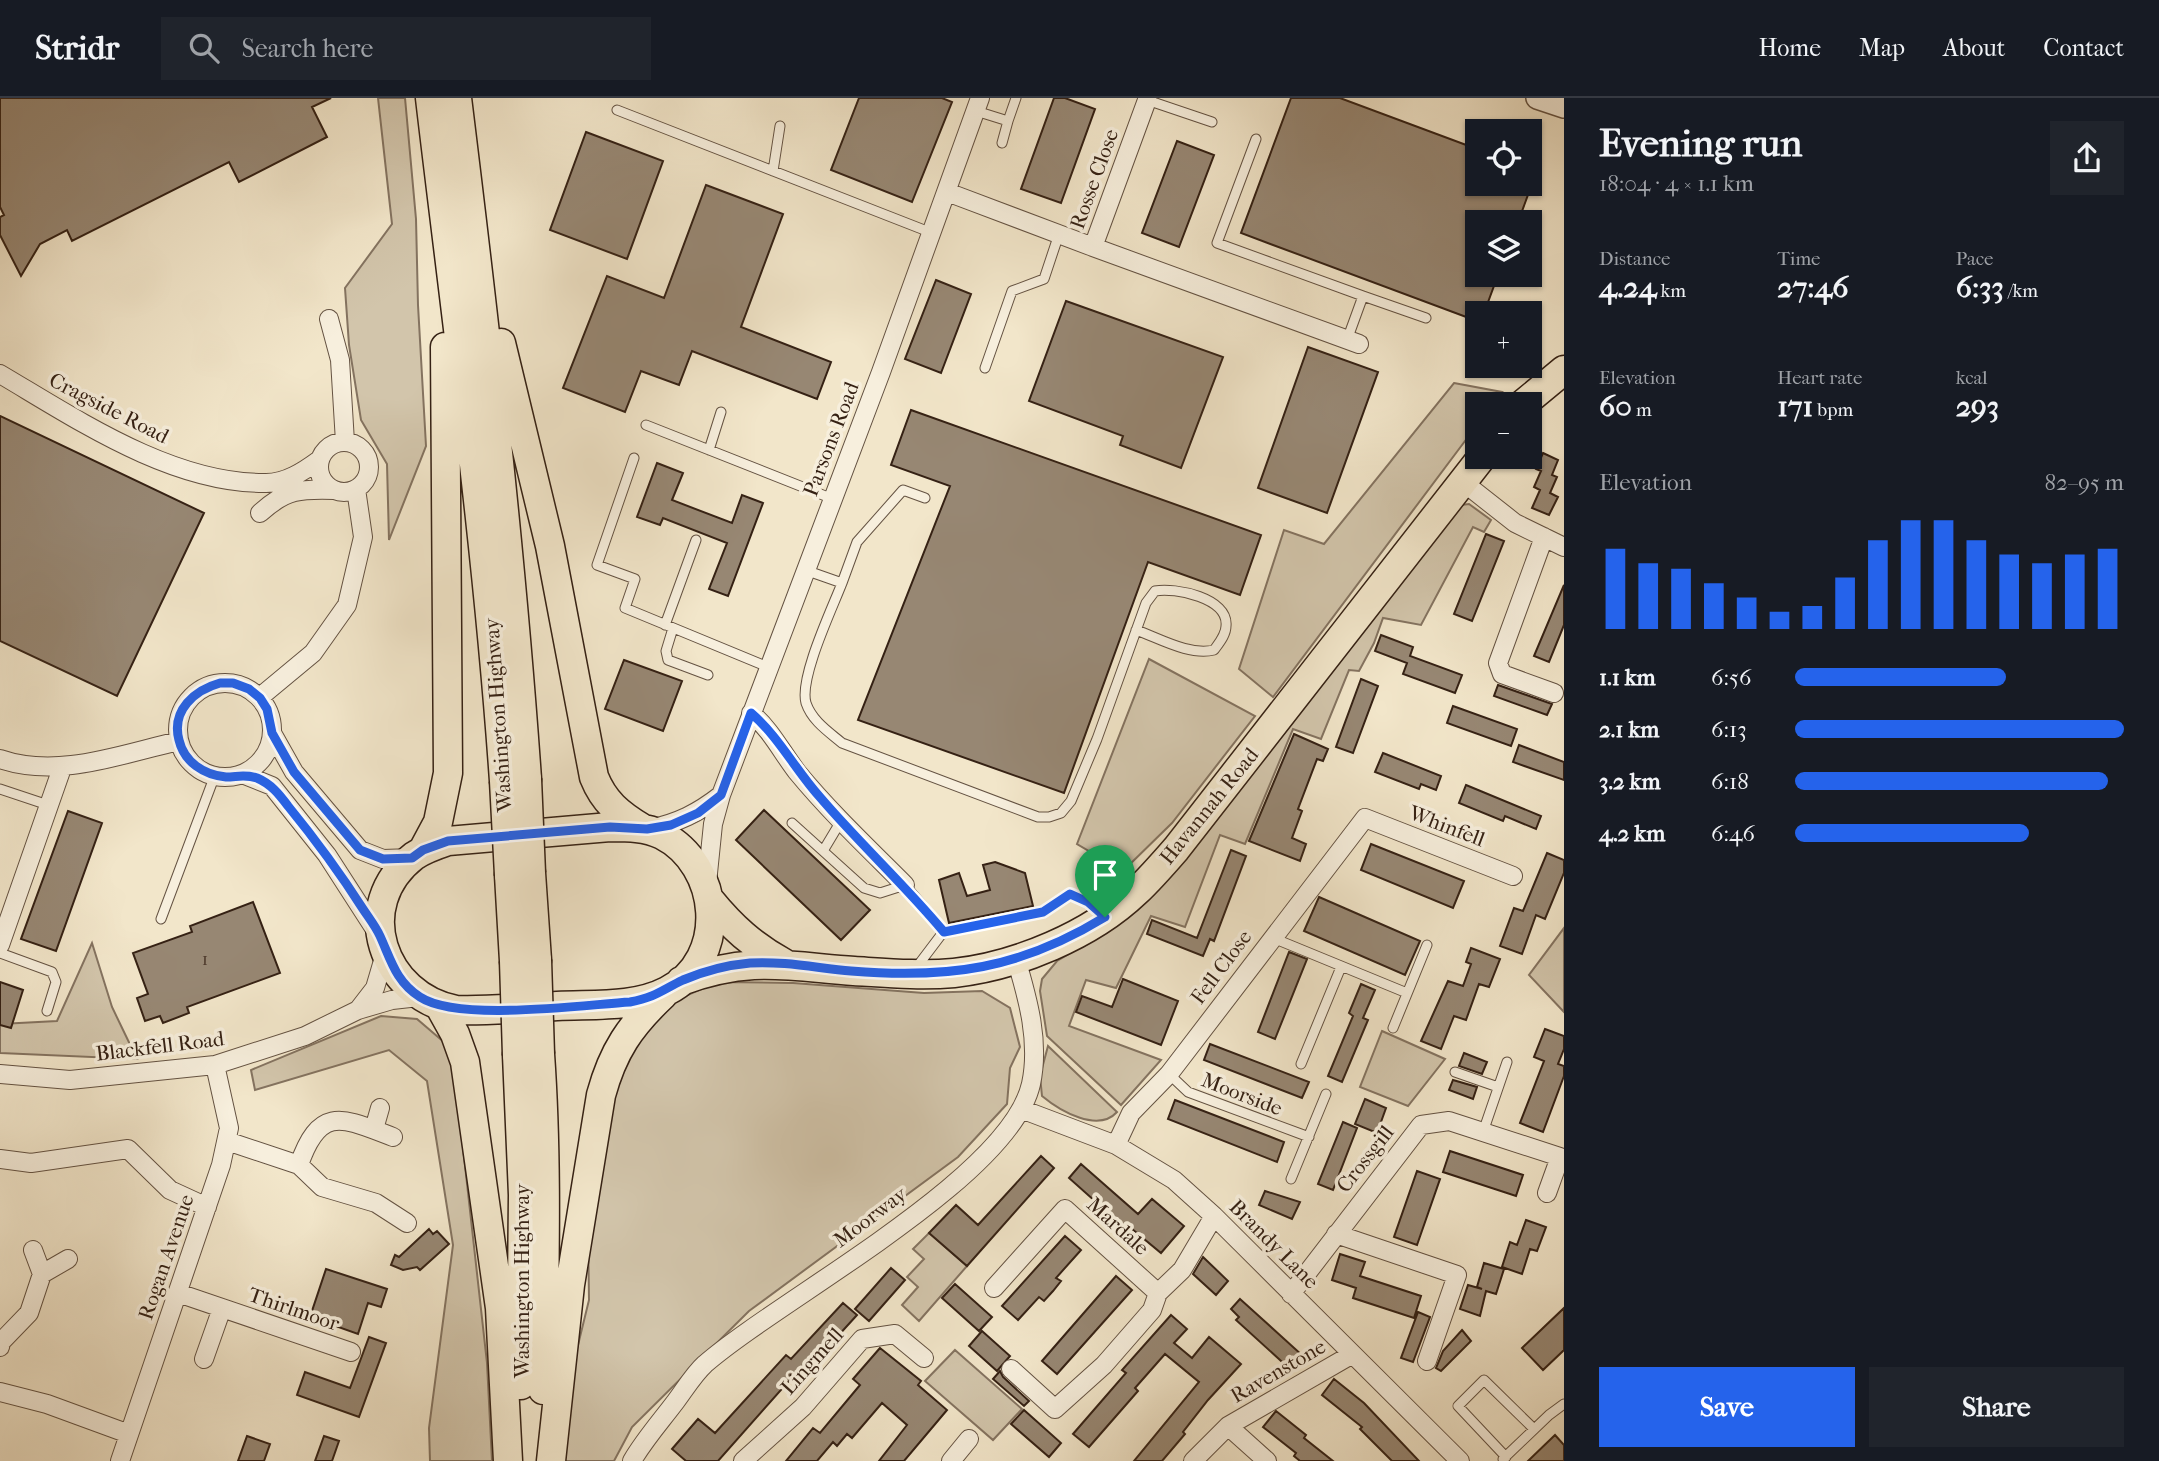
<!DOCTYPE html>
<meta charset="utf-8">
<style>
:root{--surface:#171b24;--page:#20242c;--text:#f1f3f6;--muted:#9ea1a6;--line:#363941;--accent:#2563eb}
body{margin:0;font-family:"IM FELL French Canon",serif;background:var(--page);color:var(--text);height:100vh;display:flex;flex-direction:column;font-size:26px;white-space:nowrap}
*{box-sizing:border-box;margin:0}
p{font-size:23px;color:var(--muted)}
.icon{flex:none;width:38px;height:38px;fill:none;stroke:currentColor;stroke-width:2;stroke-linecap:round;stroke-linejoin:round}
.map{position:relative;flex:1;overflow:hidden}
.drawer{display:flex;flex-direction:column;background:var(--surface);width:595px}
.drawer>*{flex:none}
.fabs{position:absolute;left:1465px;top:21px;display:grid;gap:14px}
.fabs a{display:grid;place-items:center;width:77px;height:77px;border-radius:0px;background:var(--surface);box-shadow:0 2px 5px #0004;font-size:35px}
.pin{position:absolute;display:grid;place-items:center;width:60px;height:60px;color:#fff;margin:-72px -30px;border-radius:50% 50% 50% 0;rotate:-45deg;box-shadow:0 0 7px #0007}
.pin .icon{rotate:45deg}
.round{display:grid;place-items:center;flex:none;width:74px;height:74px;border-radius:0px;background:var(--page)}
.summary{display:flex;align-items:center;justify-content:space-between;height:119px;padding:0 35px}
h1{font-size:38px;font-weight:700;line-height:52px}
.metrics{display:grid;grid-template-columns:repeat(3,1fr);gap:10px;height:119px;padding:7px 35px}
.metrics div{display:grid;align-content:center}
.metrics b{font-size:30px;font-weight:700}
.metrics small{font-size:19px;font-weight:400}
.metrics p{font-size:19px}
.chart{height:196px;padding:14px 35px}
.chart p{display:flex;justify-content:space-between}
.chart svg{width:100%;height:126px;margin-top:7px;stroke:var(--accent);stroke-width:6}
.button{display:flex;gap:14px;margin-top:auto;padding:14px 35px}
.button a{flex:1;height:80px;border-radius:0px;background:var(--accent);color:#fff;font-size:28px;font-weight:700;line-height:80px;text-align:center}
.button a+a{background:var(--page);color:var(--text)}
ul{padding:0 35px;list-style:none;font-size:23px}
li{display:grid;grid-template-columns:112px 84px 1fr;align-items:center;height:52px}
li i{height:18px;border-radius:9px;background:var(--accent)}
header{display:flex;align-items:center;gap:42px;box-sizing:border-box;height:98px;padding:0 35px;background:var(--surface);border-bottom:2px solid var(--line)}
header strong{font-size:33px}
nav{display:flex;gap:38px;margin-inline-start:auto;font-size:24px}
.search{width:490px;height:63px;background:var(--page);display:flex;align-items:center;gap:18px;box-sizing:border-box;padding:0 24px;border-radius:0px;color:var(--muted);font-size:26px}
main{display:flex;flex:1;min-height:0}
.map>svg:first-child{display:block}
.green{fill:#d2c5ab;stroke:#847360;stroke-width:2}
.building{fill:#978773;stroke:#352114;stroke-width:2}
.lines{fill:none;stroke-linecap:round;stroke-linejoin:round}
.service-casing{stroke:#645242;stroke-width:11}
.minor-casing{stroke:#645242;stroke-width:20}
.tertiary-casing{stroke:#645242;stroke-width:24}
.primary-casing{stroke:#352114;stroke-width:31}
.service{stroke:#f7efdd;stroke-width:9}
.minor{stroke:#f7efdd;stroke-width:18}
.tertiary{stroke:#f7efdd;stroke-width:21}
.primary{stroke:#f2e6ca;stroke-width:28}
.primary-bridge-casing{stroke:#352114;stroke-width:31;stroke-linecap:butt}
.primary-bridge{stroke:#f2e6ca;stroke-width:28}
.route-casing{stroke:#fff;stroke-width:14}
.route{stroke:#2563eb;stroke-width:9}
.labels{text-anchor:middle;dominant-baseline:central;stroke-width:7;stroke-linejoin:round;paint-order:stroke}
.number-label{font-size:18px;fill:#4e3a2c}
.street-label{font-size:21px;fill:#352114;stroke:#f7efdd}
</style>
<header>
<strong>Stridr</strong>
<div class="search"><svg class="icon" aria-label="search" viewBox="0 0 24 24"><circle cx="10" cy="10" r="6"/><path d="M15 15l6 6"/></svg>Search here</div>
<nav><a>Home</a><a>Map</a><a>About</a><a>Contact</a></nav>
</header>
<main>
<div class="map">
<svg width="1564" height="1363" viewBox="0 0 1564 1363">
<rect width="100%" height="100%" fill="#f2e6ca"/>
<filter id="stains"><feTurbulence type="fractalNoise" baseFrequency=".00286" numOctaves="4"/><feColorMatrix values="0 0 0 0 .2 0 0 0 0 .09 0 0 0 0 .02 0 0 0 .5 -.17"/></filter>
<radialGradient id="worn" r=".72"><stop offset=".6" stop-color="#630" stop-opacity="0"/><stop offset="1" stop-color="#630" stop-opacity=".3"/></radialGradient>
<path class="green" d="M378,0H405L416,121L418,207L426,348L389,442L387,366L361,322L349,247L345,190L392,126Z
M1454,285L1502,294L1492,306H1477V327L1273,599L1239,571L1284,432L1324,446Z
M1469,406L1491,422L1484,434L1473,429L1421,527L1383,520L1374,545L1359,573L1349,572L1321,641L1293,631L1245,746L1220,737L1185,829L1151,818L1116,890L1086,882L1069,928L1161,962L1121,1007L1047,938L1040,893L1042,881L1057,863L1110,832L1461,407Z
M1149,561L1255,618L1172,725L1123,773L1077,746Z
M1564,830V914L1529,877Z
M92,845L112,909L137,961L0,955V926L57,923Z
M718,884L793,885L924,895L982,893L1010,910L1020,949L1010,970L1007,1006L958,1059L749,1213L632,1329L614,1363H565L570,1280L589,1202L588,1130L612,990L627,951L650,928L678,901Z
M381,918L417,921L452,951L487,1265L492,1363H430L429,1330L453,1147L427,983L389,952L255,992L251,972Z
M1382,933L1445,961L1408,1008L1360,989Z
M1048,948L1117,1014C1098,1035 1060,1013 1042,998L1040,978Z
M929,1135L967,1168L919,1223L902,1207L918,1189L907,1179L924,1161L913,1151Z
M955,1252L1022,1311L993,1342L925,1283Z"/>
<path class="building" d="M0,0H331L312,9L327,39L239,84L229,64L72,143L67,132L40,146L21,178L0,137V119L4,117L0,109Z
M859,0H942L952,4L912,104L831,72Z
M1054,0H1065L1095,11L1061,105L1021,91Z
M1291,0H1340L1477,51V86H1532L1518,124H1477V177H1498L1484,215H1477V223L1241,135Z
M586,34L663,63L627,161L550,132Z
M1177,43L1214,57L1179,149L1142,135Z
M706,87L783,116L741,229L831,264L817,301L692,253L679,287L641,273L625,314L563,290L607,178L664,200Z
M936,182L971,196L941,275L905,261Z
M1066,203L1223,259L1181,370L1120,347L1123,338L1029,303Z
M1308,249L1378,274L1327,415L1258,390Z
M911,312L1261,437L1240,497L1148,464L1064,695L858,622L950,388L891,367Z
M0,318L204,415L117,598L0,543Z
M1543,355L1558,362L1552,377L1557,379L1550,395L1558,399L1549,417L1532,410L1540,392L1534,389L1541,373L1536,371Z
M657,365L683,375L672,402L732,425L742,397L763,405L728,498L709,491L727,445L663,420L660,427L637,419Z
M1486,436L1504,443L1472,523L1454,516Z
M1564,487V527L1549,564L1534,558Z
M1381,537L1413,549L1410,558L1462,577L1455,595L1403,576L1407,565L1375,553Z
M624,562L682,583L663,633L605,611Z
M1361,581L1378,588L1353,655L1336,649Z
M1498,587L1552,606L1547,617L1494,598Z
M1453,608L1517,631L1511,648L1447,625Z
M1294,636L1328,651L1323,663L1317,661L1298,711L1302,713L1292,740L1306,746L1300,763L1249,743Z
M1519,647L1564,664V682L1513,664Z
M1383,655L1441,678L1436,692L1421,686L1419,691L1375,674Z
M1466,687L1541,718L1536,731L1505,718L1503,723L1459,705Z
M764,712L870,812L841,842L736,742Z
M68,713L102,725L56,853L21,841Z
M1371,746L1464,783L1453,810L1361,772Z
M1231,752L1246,758L1214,843L1210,841L1203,858L1147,836L1152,822L1197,840Z
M1547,755L1564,762V775L1545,821L1536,817L1522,856L1500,848L1514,810L1523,813Z
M995,764L1025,775L1033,808L949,825L939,782L959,775L967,798L990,792L983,767Z
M1319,799L1420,843L1405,877L1304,833Z
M253,804L280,875L187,909L189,915L163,925L160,918L145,923L137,900L148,896L133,855L192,834L190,828Z
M1471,850L1500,861L1489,889L1479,886L1466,922L1454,918L1441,951L1421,943L1448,883L1463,888L1471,866L1466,864Z
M1289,854L1307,861L1275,941L1258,934Z
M1123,881L1178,903L1161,947L1076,914L1082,898L1112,909Z
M0,884L23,892L11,930L0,927Z
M1361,886L1375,892L1363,920L1368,922L1342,984L1328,978L1353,918L1349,915Z
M1545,931L1564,938V951L1558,966L1564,968V978L1543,1034L1520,1025L1544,963L1534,959Z
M1210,946L1309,984L1302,1000L1204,962Z
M1464,955L1487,964L1482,976L1459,968Z
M1453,982L1477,989L1473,1001L1449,992Z
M1365,1001L1386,1010L1377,1035L1355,1026Z
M1175,1002L1284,1044L1277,1064L1168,1021Z
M1343,1024L1357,1030L1333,1092L1318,1086Z
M1450,1053L1523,1077L1516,1098L1443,1074Z
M1041,1058L1054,1070L967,1168L929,1135L956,1107L978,1127Z
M1081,1066L1138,1116L1152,1101L1184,1128L1161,1155L1126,1126L1124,1129L1069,1080Z
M1417,1073L1440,1081L1417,1147L1394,1139Z
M1265,1093L1300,1104L1292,1121L1259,1107Z
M1526,1122L1546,1129L1537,1153L1530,1151L1522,1176L1502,1169L1510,1144L1517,1147Z
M429,1131L433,1136L437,1133L449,1146L420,1172L417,1169L403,1172L391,1167L395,1157L399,1159Z
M1065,1138L1081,1152L1056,1180L1061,1183L1053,1193L1044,1203L1039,1199L1018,1222L1002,1208Z
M1340,1156L1365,1164L1360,1178L1421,1198L1414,1220L1353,1200L1356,1190L1332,1182Z
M1203,1159L1228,1183L1216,1197L1193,1176Z
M1484,1165L1504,1171L1496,1196L1486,1193L1480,1218L1460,1211L1468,1187L1482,1191L1477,1189Z
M891,1170L905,1182L869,1223L855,1211Z
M326,1171L387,1191L381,1209L368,1205L358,1236L310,1219Z
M1116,1178L1132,1192L1057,1276L1042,1263Z
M955,1186L992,1219L979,1233L942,1200Z
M1240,1201L1303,1258L1291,1272L1236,1222L1239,1219L1231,1211Z
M843,1205L857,1217L807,1272L803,1267L718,1363H686L672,1351L698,1321L715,1335L786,1257L791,1261Z
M1564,1210V1252L1543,1272L1522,1250Z
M1418,1214L1430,1219L1413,1264L1401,1260Z
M1171,1217L1187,1231L1174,1245L1192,1260L1209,1239L1241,1266L1208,1302L1183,1334L1185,1336L1162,1363H1134L1199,1284L1165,1256L1135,1290L1138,1293L1089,1349L1073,1336L1126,1275L1122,1272Z
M1462,1232L1471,1243L1441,1273L1436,1270L1443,1253Z
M982,1233L1010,1258L997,1273L969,1248Z
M369,1239L386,1245L359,1319L297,1297L305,1274L350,1290Z
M880,1250L921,1283L918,1287L947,1312L904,1363H879L907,1327L882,1305L852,1340L847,1336L837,1348L833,1344L817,1363H786L813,1330L820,1335L860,1287L853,1281Z
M1000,1273L1003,1279L1029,1303L1024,1308L993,1281Z
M1334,1281L1364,1305L1419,1363H1392L1360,1331L1362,1329L1322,1297Z
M1024,1312L1061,1345L1049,1359L1011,1326Z
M1276,1313L1306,1337L1304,1340L1333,1363H1300L1294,1358L1296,1355L1263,1329Z
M1555,1337L1564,1347V1363H1528Z
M247,1338L270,1346L264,1363H238Z
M324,1338L339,1343L332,1363H315Z"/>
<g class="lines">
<g class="service-casing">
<path id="service" d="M1144,1L1212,24
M617,12L932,135
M976,13L1008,23L1016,0
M1256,41L1217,145L1363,198L1347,242
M1002,45L1008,23
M773,73L780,28
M1363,198L1426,220
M985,270L1012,193L1044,181L1059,136
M646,327L833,401
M709,352L721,314
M634,360L597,467L635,481L625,510L768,569
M805,472L842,485C832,511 799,580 806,605C812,623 829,634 842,645L1038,719H1049L1061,715L1071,703L1097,641L1146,505L1155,493C1175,489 1229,500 1226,528C1226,537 1219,545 1214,552C1189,558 1159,540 1136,532
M842,485L857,444L903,392L925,400
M665,527L696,442
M673,530L666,553L668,562L708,577
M0,691L48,707
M841,723L823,753L864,790L880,795L905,787L944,833
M792,725L823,753
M161,821L215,677
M1273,840L1407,895
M0,855L52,874L56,884L47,913
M916,870L944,833L1043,814L1070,796L1088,804L1102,816
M1393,930L1427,847
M1301,966L1341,869
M1455,974L1498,989
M1169,976L1188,994L1309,1039
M1483,1034L1507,964
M1291,1081L1326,996
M1506,1359L1458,1308L1484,1282L1534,1331
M1503,1361L1549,1317L1564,1306"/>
</g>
<g class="minor-casing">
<path id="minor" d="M947,94L1093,149L1147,2
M1093,149L1359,246
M329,221L340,262L345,344
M0,276C78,322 172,386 266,385C286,385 304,373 319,362
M319 369a25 25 0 1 1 50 0a25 25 0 1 1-50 0Z
M1463,384L1515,425L1564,449
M260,415C286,391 301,391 334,392
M1544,439L1498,565L1502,576L1554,595
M178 632a47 47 0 1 1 94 0a47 47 0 1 1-94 0Z
M260,599L313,555L347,507L363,439L356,391
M751,615C771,632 781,653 797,674C830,714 868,750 905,787
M272,635L294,674L360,752L383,761L412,760
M0,661C58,681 121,656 179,643
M242,676L272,688L327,757L378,836
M649,731C678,725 698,715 721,697
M707,785L713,726L721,697L881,274L980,0
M0,847L62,670
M358,912L375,890L385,856
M0,976L70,982L215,967L305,938L358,912L392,902L419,899
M1021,1011L1116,1047L1174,1082L1214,1118L1460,1363
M374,1031L380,1010
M227,1043L299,1067L322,1089L376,1105L407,1125
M1116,1047L1131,1015L1169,976L1365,720L1513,778
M0,1061L31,1065L128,1051L170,1092L207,1109
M299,1067C320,1006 343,1020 393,1039
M1336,1136L1457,1177L1427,1263
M42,1176L68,1161
M994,1190L1065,1111L1158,1195
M178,1195L351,1254
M1291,1196L1421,1027L1449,1023L1560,1059L1547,1095
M0,1249L1,1244L29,1215L42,1176L33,1152
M204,1261L222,1210
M1011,1271L1055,1311L1104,1267L1152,1212L1158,1195L1182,1172L1214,1118
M0,1294L47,1306L129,1336
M1228,1328L1267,1363
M120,1363L221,1067L229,1030L215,967
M632,1363C644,1342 661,1323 676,1303C685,1291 694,1276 705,1266C781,1200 1010,1080 1031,986C1040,944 1028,901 1016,861
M743,1363L803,1309L862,1241L895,1236L924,1260
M951,1363L969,1341
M1193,1363L1228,1328L1351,1257"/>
</g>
<g class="tertiary-casing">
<path id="tertiary" d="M1537,0L1564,9"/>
</g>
<g class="primary-casing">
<path id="primary" d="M430,0C457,228 488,454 504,683
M457,0C485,227 511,453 527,681
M501,245L550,448L594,679C604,704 619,716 642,730
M1523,306L1564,272
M610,729C628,729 646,729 662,737C721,767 730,861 667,893C634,910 593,906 557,908C524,910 490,913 456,912C383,898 350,808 414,758C424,751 436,747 448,743Z
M423,752L438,724L448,675L445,249
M531,775L537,862
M509,777L514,863
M710,802C732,829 753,848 784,865
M681,883C750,858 785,868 854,873C887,875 921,878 954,875C1017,868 1091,837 1136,794C1150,781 1163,766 1176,751L1482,359
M440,909L455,936L465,964L500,1210L508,1363
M540,956C548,1068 544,1180 543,1292
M517,957L523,1097L521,1287
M551,1363L570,1187L601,997C613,953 630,928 663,897"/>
</g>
<use href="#service" class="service"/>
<use href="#minor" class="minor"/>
<use href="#tertiary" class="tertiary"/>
<use href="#primary" class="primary"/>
<g class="primary-bridge-casing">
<path id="primary-bridge" d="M527,681L531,775
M504,683L509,777
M537,862L540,956
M514,863L517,957"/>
</g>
<use href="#primary-bridge" class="primary-bridge"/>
</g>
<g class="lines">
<g class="route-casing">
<path id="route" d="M220,585H233L249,591L260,600L267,611L272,635L294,674L360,752L383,761L412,760L423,752L448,743L610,729L647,731L671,727L698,715L721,697L751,615C778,638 795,671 819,698C859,745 904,786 944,834L1043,814L1070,796L1088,804L1105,819C1020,871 949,881 851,873C817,870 784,863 750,865C728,867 704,873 683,882C662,892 656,899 630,904C581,907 458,924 420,899C396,884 391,862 380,838C376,829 369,820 363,811C340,775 315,741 288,708C279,696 271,686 257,680C245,676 237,679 226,679C204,677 184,664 179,642C171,612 195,592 220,585Z"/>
</g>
<use href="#route" class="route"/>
</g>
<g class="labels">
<g class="number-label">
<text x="205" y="861">1</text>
</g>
<g class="street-label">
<text transform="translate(1094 81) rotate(-70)">Rosse Close</text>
<text transform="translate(109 310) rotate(27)">Cragside Road</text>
<text transform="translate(831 341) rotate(-69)">Parsons Road</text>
<text transform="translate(498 617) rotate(-94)">Washington Highway</text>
<text transform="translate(1209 708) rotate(-51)">Havannah Road</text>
<text transform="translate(1447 728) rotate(21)">Whinfell</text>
<text transform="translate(1221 869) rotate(-53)">Fell Close</text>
<text transform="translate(160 948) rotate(-7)">Blackfell Road</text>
<text transform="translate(1242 996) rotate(21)">Moorside</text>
<text transform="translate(1365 1061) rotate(-52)">Crossgill</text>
<text transform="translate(870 1119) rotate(-37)">Moorway</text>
<text transform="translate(1118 1128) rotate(42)">Mardale</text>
<text transform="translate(1274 1146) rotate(45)">Brandy Lane</text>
<text transform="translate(166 1159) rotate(-71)">Rogan Avenue</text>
<text transform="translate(522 1183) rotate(-90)">Washington Highway</text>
<text transform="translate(294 1211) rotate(19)">Thirlmoor</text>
<text transform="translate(812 1263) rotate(-48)">Lingmell</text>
<text transform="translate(1278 1273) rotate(-30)">Ravenstone</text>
</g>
</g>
<rect width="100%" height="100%" filter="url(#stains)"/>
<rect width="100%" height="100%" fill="url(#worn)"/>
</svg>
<div class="fabs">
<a><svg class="icon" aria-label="locate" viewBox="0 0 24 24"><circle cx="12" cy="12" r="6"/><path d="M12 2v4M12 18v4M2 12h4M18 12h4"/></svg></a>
<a><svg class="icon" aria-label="layers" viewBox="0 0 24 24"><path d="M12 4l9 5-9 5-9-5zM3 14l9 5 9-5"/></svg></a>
<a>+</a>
<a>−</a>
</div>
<div class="pin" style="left:1105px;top:819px;background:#1e9e55"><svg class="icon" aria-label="arrive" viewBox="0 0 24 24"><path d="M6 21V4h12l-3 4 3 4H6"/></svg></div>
</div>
<section class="drawer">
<div class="summary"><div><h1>Evening run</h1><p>18:04 · 4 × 1.1 km</p></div><a class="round"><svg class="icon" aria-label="share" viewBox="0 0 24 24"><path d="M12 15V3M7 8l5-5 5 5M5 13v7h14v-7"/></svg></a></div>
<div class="metrics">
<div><p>Distance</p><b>4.24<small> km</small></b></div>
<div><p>Time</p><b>27:46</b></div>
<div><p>Pace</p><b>6:33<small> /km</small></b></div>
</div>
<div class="metrics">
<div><p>Elevation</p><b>60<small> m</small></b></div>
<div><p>Heart rate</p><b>171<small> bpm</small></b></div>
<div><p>kcal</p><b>293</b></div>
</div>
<div class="chart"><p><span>Elevation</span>82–95 m</p>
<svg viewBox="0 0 160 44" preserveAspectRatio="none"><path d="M5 44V16M15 44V21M25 44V23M35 44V28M45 44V33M55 44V38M65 44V36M75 44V26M85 44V13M95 44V6M105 44V6M115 44V13M125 44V18M135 44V21M145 44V18M155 44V16"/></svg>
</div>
<ul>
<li><b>1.1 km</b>6:56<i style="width:64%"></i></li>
<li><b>2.1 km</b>6:13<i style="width:100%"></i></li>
<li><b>3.2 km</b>6:18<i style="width:95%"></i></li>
<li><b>4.2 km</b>6:46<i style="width:71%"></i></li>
</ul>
<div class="button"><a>Save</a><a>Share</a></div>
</section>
</main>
